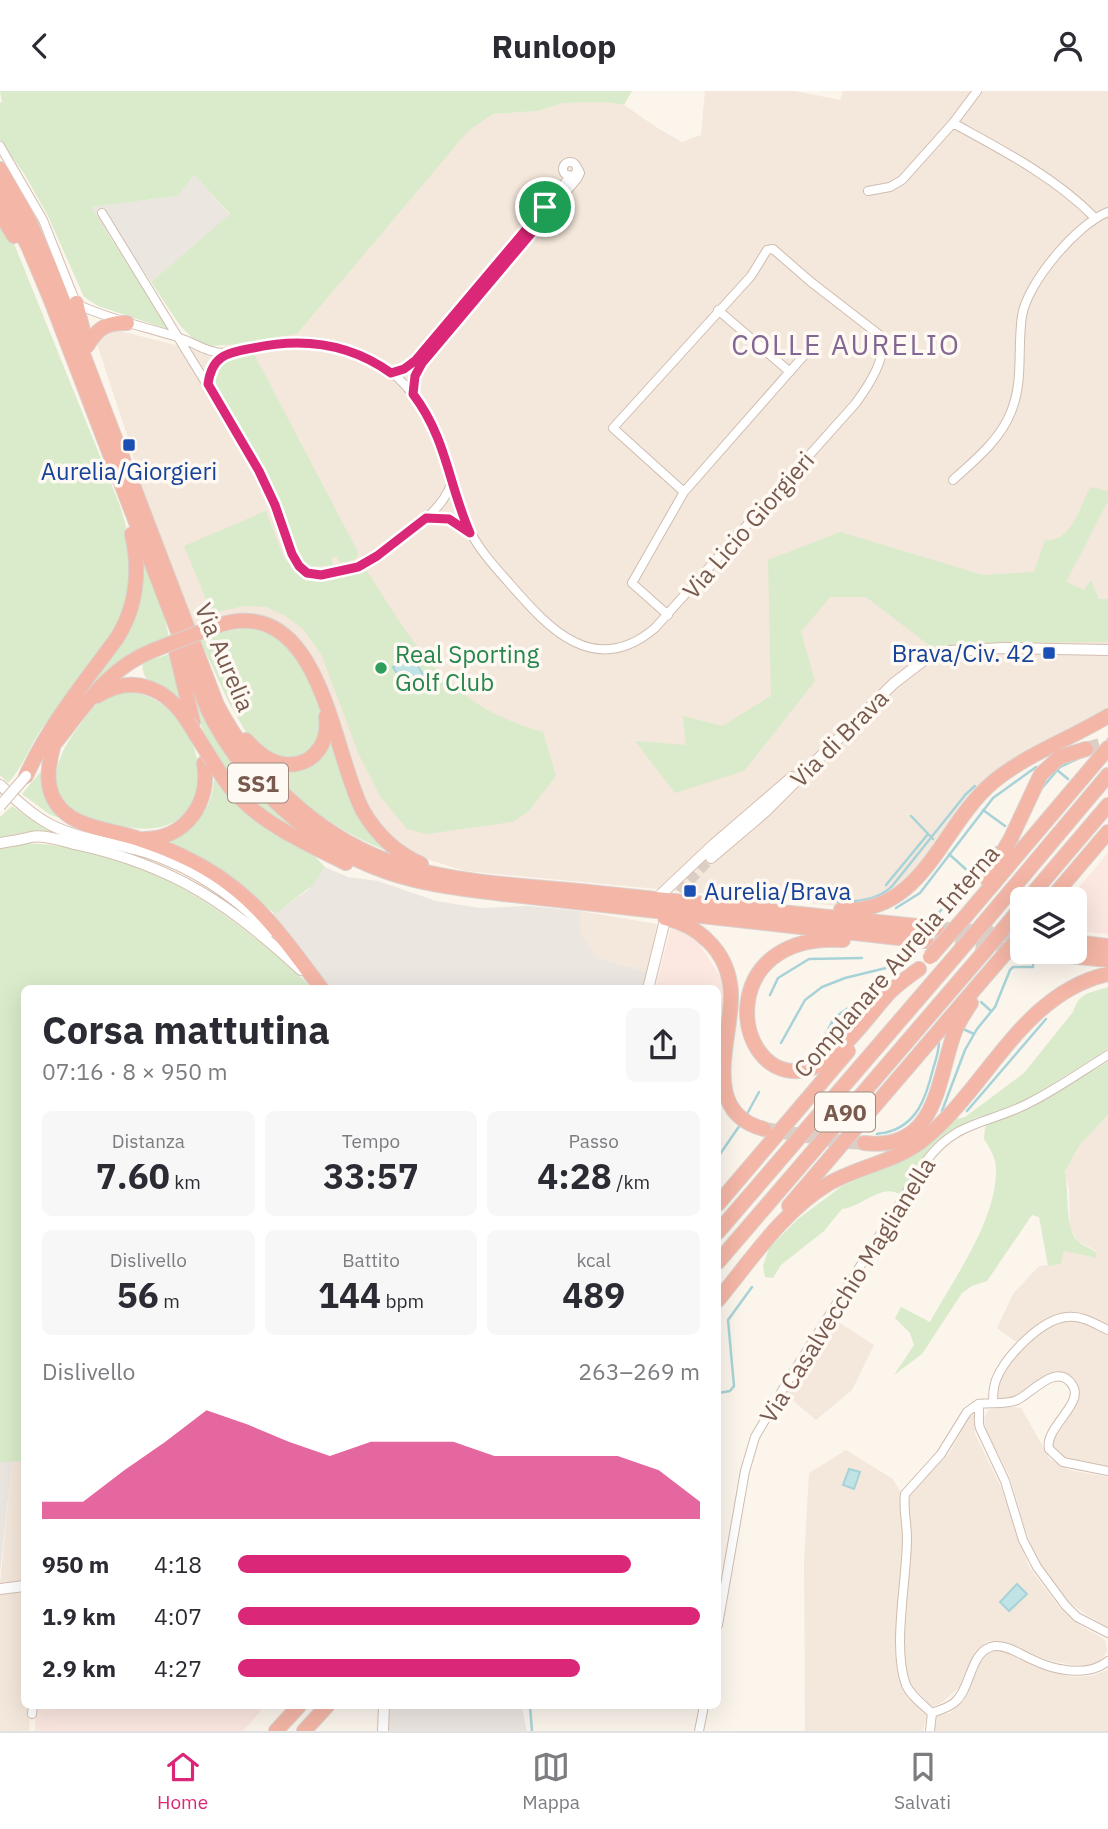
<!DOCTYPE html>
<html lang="it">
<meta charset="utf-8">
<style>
:root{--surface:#fff;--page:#f7f7f7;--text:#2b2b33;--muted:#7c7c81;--line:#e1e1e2;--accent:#db2777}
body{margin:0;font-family:"IBM Plex Sans",sans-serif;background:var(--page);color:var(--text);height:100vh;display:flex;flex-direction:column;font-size:26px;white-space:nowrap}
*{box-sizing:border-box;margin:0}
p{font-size:23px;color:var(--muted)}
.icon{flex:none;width:38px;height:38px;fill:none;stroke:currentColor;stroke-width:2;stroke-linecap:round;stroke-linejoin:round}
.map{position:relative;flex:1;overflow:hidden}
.details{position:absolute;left:21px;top:894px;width:700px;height:724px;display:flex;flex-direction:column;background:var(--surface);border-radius:10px;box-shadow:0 7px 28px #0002}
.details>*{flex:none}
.fabs{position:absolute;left:1010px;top:796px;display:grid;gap:14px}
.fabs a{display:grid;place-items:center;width:77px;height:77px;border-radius:10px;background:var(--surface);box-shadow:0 7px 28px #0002;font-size:35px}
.pin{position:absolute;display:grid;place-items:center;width:60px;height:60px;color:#fff;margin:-30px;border:4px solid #fff;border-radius:50%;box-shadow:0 2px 7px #0007}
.round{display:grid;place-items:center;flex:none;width:74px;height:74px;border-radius:10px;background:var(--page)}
.head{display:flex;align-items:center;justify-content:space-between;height:119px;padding:0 21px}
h1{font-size:38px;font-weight:800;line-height:52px}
.figures{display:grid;grid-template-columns:repeat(3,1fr);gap:10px;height:119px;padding:7px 21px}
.figures div{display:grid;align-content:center;border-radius:10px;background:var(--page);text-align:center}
.figures b{font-size:35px;font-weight:800}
.figures small{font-size:19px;font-weight:400}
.figures p{font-size:19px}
.chart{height:196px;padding:14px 21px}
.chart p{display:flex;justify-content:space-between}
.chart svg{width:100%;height:126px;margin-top:7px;fill:var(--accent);opacity:.7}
ul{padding:0 21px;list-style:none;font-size:23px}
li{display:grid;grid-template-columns:112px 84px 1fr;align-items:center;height:52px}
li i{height:18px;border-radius:9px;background:var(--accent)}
header{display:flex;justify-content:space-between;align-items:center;height:91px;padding:0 21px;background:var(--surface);font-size:32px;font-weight:800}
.tab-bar{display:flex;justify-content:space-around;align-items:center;height:98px;border-top:2px solid var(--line);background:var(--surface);font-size:19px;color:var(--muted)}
.tab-bar a{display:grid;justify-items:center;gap:4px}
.tab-bar .active{color:var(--accent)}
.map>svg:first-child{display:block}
.residential{fill:#f4e7db}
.commercial{fill:#fce7e1}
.industrial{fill:#ece6e1}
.green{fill:#d9ebca}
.water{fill:#c0e3e6;stroke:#a7d3d8;stroke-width:2}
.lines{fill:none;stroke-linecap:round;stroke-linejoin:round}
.stream{stroke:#a7d3d8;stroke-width:2.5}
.secondary-tunnel{stroke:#dbcec4;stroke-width:10;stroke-dasharray:10 5;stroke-linecap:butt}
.highway-tunnel{stroke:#dbcec4;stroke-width:14;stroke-dasharray:14 7;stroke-linecap:butt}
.street-casing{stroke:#cfbdb1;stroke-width:10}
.secondary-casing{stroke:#d5bfb1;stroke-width:12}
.highway-casing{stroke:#d9d1cd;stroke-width:16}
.street{stroke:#fff;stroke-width:8}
.secondary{stroke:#fff;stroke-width:10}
.highway{stroke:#f4b6a6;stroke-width:14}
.secondary-bridge-casing{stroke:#d5bfb1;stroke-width:12;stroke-linecap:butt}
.highway-bridge-casing{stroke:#d9d1cd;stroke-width:16;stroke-linecap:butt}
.secondary-bridge{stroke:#fff;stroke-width:10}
.highway-bridge{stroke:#f4b6a6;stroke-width:14}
.route-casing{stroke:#fff;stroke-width:14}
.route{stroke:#db2777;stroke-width:9}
.transit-dot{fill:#1a4fb4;stroke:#fff9f3;stroke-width:2.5}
.leisure-dot{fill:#2e9e5b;stroke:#fff9f3;stroke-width:2.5}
.labels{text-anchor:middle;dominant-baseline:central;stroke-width:7;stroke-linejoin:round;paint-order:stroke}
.shield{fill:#fff9f3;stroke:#a08a80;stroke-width:2}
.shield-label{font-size:23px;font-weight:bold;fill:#785b4e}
.transit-label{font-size:24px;fill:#164399;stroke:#fff9f3}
.street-label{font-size:24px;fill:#785b4e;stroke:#fff9f3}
.leisure-label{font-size:24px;fill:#27864d;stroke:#fff9f3;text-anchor:start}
.quarter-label{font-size:28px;letter-spacing:2px;fill:#826793;stroke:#fff9f3}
</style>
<header><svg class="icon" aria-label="back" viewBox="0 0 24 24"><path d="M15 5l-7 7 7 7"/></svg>Runloop<svg class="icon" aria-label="person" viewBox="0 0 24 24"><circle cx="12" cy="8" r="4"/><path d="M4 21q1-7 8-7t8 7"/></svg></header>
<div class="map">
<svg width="1108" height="1640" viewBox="0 0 1108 1640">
<rect width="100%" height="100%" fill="#fcf5ec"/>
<path class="residential" d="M705,0H795L840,9L843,0H1108V625L1006,681L903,797L850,816L465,780L417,765L396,755L365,717L314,572L302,552L275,531L196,537L141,395L128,347L97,253L99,246L116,239L212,263L226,254L297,243L468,39L493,23L537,20L563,12L605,11L624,14L659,38L682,51L701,44Z
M580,820L657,833L647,881L596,866L579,842Z
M1108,1024V1235L1089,1225L1072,1222L1058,1224L1041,1231L1016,1251L997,1237L1013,1203L1039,1175L1061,1173L1064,1160L1096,1167V1160L1078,1150L1070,1137L1069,1098L1065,1082L1079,1055Z
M832,1227L874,1254L852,1299L816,1329L785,1303Z
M1068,1229L1085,1233L1108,1243V1376L1060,1366L1053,1357L1052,1348L1077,1308L1079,1299L1074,1290L1067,1284L1049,1285L1036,1290L1013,1307L996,1308L998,1290L1009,1272L1025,1254L1053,1232Z
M1007,1315L1021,1317L1050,1368L1069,1379L1108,1386V1536L1088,1525L1065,1508L1037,1469L1024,1435L1010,1386L986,1339L984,1327L988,1320L994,1317Z
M971,1322H974L975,1343L1001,1396L1029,1476L1059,1516L1082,1535L1105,1549L1107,1559L1105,1564L1098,1571L1086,1574H1073L1048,1569L997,1550H988L975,1560L960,1596L941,1612L929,1617L923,1640H805L804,1471L809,1382L846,1359L893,1388L901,1402L949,1363Z
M12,1370H24V1490L0,1493Z
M24,1500V1615H30L29,1640H0V1504Z
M998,1558L1048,1580L1072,1586L1091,1585L1108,1579V1640H933L934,1623L950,1622L963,1610L980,1569L986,1563Z"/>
<path class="commercial" d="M1108,762V843L1075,840L1074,808H1069Z
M671,837L687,842L700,854L722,888L724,920L718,958V898H655Z
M36,1615H265L243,1640H35Z"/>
<path class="industrial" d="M194,84L230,124L151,191L116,140L108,143L90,116L178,105Z
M325,776L348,786L378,790L436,810L480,817L529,815L580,820V842L596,866L647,881L643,898H329L272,824L307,800Z
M0,1332L24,1370L12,1371L0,1481Z
M391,1615H518L522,1617L527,1640H387Z"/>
<path class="green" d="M0,0H632L624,14L605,11L563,12L537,20L493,23L468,40L297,243L238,253L212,255L196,250L181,236L151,191L230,123L194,84L178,105L91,116L170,239L98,215L84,206L48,125L25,84L0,49V12L2,11Z
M0,118L119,412C127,437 135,466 132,492C124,546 77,591 45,633C31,651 24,675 8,692L0,684Z
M254,263L358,461L356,468L340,472L337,465L331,467L333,474L313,476L301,471L273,397L216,293C216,267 233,267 254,263Z
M1090,396L1108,400V410L1066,491L1084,499L1091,489L1099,508H1108V551L1004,552L933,557L866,506H830L801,541L815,590L744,680L675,702L635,650L686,654L683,625L722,635L771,605L768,469L840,441L983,484L1034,481L1045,449C1071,452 1080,416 1090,396Z
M266,420L284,467L305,490L325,491L367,480C417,558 448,615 543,641L556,685L528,721L512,731L427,743L407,738L380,705L359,664L322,565L304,539L286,525L266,516L244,515L212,522L184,455Z
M143,469L163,521L169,546L113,576L77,611L139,511L142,498Z
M247,537C256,539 265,540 274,545C303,561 319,605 324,636L310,663L281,669L255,653L244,638L228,610L200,549L215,542Z
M170,563L183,615C169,605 138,592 143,571Z
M191,600C220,659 250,696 298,740L283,733L246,706L206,651Z
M132,601C214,614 233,763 117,734C104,731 89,729 77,722C39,700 60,659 80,634C85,627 90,619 97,613C107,605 120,603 132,601Z
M332,653L388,760C342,743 296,711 265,673L277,678Z
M43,678L69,731L49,723L22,703Z
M214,680L308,758L325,776L313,794L275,823L234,789L164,751C196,733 215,720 214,680Z
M12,715L39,734L65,746L35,740L0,746V726Z
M21,752C111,754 181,789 251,844C273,861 294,877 312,898H24V1370L0,1371V754Z
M1108,896V958L1016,1016L976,1027L953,1040L901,1104C882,1091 864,1115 842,1118L824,1140L781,1174L773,1187L765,1186L763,1175L769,1157L798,1128L842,1095L917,1063L952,1029L965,1026L1024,982L1073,921C1079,901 1090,902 1108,896Z
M1108,971V1024L1079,1055L1065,1081C1069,1100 1065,1134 1076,1148C1081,1154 1090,1157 1096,1161V1167L1064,1160L1061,1173L1048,1175L1039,1126L1032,1124L987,1190L972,1195L962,1202L922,1263L894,1284L914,1254L910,1242L895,1227L901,1216L930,1231C954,1187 997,1129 996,1078C996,1067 990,1057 984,1048L985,1036L990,1031L1015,1024Z"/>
<path class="water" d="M412,565L428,592L409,603L393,576Z
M849,1378L860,1381L854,1398L843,1394Z
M1017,1493L1027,1503L1009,1520L1000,1511Z"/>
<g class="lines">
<path class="stream" d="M1057,679L1068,688
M1042,697L1060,676L1077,668
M983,719L1005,735
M911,725L933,748
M949,763L970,782
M886,794L928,743
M806,808C833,811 873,816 893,794L966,703L975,695
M896,817L920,802L993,707L1036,676
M938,823L978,772L997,756
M770,904L778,887L809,868L862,867
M981,911L991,920
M832,933L842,943
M961,937L974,943
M781,952L805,909L822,896L845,887L886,877L906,862
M811,964L821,952L834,927L855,912
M967,1020L1046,928
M747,1023L759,1001
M943,1023L942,1020L965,959L977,938L995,916L1010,879L1013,876H1033V874
M884,1042C917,1035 926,1007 933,978C936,969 939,960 939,951
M877,1043L882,1042
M718,1066L740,1034
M718,1302L730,1300L734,1295L728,1229L752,1196
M530,1615L532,1640"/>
<path class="secondary-tunnel" d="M672,814L683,797L711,767"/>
<path class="highway-tunnel" d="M1086,658L1100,654H1108
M937,837L1022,845
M934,850L1022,860
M764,1038L838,1050L864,1052"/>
<g class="street-casing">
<path id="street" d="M953,32C1002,59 1055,86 1094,126
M0,55L43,129L76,212L81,215C112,229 145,236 177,246C194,251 208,263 227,262C244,262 262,254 279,252C323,245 374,261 405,294C446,337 445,388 469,438C479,459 495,476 510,493C549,538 595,588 655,537L855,313C867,297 887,267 882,246L811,191L773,158L767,159L751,185L613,337L684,401
M563 78a7 7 0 1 1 14 0a7 7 0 1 1-14 0Z
M868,100L890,96L902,89L953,32L977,0
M102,122L250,364L271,405L292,463L304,479L311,484H326L357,476L368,471C394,453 442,423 451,393
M718,219L790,281
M391,282L404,277L416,269L568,88V84
M208,293L212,277L227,262
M413,303L415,285L422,272L577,88L580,82L577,76
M953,389C975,369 1000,349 1011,321C1024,289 1017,258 1022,225C1027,192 1077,133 1108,121
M426,427L449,428L468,440
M668,524L632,492L684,401L814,253
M993,1311C993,1303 993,1297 996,1289C1005,1266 1041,1228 1067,1226C1082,1224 1095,1233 1108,1239
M1108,1380L1063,1371L1049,1358C1044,1337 1084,1313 1073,1295C1058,1269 1031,1303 1017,1309C1007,1314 990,1311 978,1313C981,1322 977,1329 980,1337L1005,1390L1023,1449L1037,1476L1065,1514L1077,1526L1108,1542
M718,1534L745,1380L755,1346L786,1293L927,1069C957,1029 989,1033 1029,1012C1057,998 1082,980 1108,964
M932,1622C923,1614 911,1605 906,1594C892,1557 907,1488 907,1447C907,1432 903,1418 905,1403L941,1363L967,1321L978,1313
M32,1623L33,1615
M699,1640L704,1615
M930,1640L932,1622C940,1618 950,1617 956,1610C972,1595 970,1558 995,1555C1007,1554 1020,1563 1031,1568C1053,1579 1087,1587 1108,1570"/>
</g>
<g class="secondary-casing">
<path id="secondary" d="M0,694C16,709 32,724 51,734C83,750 121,752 154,764C198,780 238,808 270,841
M0,752C11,750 21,749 31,746C44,743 66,751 79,754C174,775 231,814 301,879
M711,767L765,721L893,593L928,566L950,560L1003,557L1108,559
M655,809L713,754L792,686
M648,898L664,833
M0,1498L24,1495
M383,1640L384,1615"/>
</g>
<g class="highway-casing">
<path id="highway" d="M0,78L27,125L50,177L217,614C250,677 305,733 371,763C436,792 519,794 589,801C705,814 821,825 937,837
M0,99L29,157L50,207L208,619C243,690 311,755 387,781C424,794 464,798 503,803L926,850
M0,122L14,145
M76,212L84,244
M87,255C97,238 106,231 127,232
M216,535C322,499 331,660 363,720C377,744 396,762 421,773
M176,560L193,631
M97,605C133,582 167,597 188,631
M246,649C255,659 266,669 278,672C309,680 330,655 326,626
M54,652C48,675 43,699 61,718C80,738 114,739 139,748C154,753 170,759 184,766C249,796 279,841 321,897
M50,658C82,620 105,578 154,559
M213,671C221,683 228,696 239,706C267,735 310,754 346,772
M26,685C49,634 84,592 117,547C137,515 140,479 132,443
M144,748C186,748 211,711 204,672
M987,788L1011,747L1041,683L1060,666L1086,658
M1028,808L1108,714
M1051,808L1108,741
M841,819C924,823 940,736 993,691C1027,663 1070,648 1108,625
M965,826L1108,657
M665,827C682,831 695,837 707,849C722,863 730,882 731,902C733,946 698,1021 764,1038
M987,828L1108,684
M1010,830L1022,815
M843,849C715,841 731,985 799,980C834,978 867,925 890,901C899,892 909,885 919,878
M1074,851L1108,855
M1028,861L1108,869
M864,1052C938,1061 937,988 955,940C959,930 965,921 971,912
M718,1113L848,960
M789,1115L996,873
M718,1141L951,870
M718,1171L984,861
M718,1209C751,1169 783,1120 828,1093C859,1075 896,1071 924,1048C987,997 1022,902 1108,883
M276,1640L299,1615
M304,1640L327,1615"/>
</g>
<use href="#street" class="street"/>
<use href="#secondary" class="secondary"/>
<use href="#highway" class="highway"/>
<g class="secondary-bridge-casing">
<path id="secondary-bridge" d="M0,715L26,685"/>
</g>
<g class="highway-bridge-casing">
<path id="highway-bridge" d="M154,559L216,535
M188,631L213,671
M984,861L1010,830
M930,866L965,826
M951,870L987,828
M996,873L1022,843"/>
</g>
<use href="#secondary-bridge" class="secondary-bridge"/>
<use href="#highway-bridge" class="highway-bridge"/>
</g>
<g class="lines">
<g class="route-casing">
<path id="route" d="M545,116L550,120L422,272L415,285L413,303C447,348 448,392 470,442L449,428L426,427L377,465L358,476L321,484L307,482L299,475L292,463L275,414L259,380L208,293C212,264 227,262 253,257C303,246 349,252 391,282L404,278L416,269Z"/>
</g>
<use href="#route" class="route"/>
</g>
<g class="transit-dot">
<rect x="122" y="347" width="14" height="14" rx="3.5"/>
<rect x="1042" y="555" width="14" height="14" rx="3.5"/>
<rect x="683" y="793" width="14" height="14" rx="3.5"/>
</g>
<circle class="leisure-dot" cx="381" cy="577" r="7"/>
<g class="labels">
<g class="shield">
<rect x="228" y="672.5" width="60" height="39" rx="5"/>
<rect x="815" y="1001.5" width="60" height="39" rx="5"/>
</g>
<g class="shield-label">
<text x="258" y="692">SS1</text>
<text x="845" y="1021">A90</text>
</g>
<g class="transit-label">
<text x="129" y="380">Aurelia/Giorgieri</text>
<text x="1035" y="562" text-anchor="end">Brava/Civ. 42</text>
<text x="704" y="800" text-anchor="start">Aurelia/Brava</text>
</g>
<g class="street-label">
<text transform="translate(748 434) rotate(-49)">Via Licio Giorgieri</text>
<text transform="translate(225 566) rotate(67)">Via Aurelia</text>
<text transform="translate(839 647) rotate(-45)">Via di Brava</text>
<text transform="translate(896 870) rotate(-49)">Complanare Aurelia Interna</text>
<text transform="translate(847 1199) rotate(-58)">Via Casalvecchio Maglianella</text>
</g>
<g class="leisure-label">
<text x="395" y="563">Real Sporting<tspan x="395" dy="28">Golf Club</tspan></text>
</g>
<g class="quarter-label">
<text x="846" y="253">COLLE AURELIO</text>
</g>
</g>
</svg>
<div class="fabs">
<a><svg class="icon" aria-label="layers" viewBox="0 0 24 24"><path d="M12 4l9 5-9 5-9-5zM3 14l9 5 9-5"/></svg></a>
</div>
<div class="pin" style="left:545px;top:116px;background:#1e9e55"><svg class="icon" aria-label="arrive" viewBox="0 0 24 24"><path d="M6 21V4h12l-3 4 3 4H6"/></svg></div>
<section class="details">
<div class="head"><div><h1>Corsa mattutina</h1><p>07:16 · 8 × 950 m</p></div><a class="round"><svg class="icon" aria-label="share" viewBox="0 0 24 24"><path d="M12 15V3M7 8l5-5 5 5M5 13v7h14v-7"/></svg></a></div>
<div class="figures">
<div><p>Distanza</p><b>7.60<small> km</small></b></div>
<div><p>Tempo</p><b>33:57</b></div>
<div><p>Passo</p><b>4:28<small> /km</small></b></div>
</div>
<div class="figures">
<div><p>Dislivello</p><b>56<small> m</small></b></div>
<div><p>Battito</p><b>144<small> bpm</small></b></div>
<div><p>kcal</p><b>489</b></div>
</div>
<div class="chart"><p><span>Dislivello</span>263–269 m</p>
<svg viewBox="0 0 160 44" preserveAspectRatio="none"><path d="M0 44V38L10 38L20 27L30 17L40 6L50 11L60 17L70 22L80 17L90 17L100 17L110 22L120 22L130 22L140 22L150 27L160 38V44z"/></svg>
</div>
<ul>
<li><b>950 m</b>4:18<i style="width:85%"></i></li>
<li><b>1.9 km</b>4:07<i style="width:100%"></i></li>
<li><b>2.9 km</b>4:27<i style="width:74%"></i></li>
</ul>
</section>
</div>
<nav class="tab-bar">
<a class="active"><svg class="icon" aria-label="home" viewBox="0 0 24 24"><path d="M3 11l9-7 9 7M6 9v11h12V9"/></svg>Home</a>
<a><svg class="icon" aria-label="map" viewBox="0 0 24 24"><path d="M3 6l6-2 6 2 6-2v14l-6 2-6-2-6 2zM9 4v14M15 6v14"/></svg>Mappa</a>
<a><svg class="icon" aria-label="saved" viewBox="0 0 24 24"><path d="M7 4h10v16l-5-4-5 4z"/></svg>Salvati</a>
</nav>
